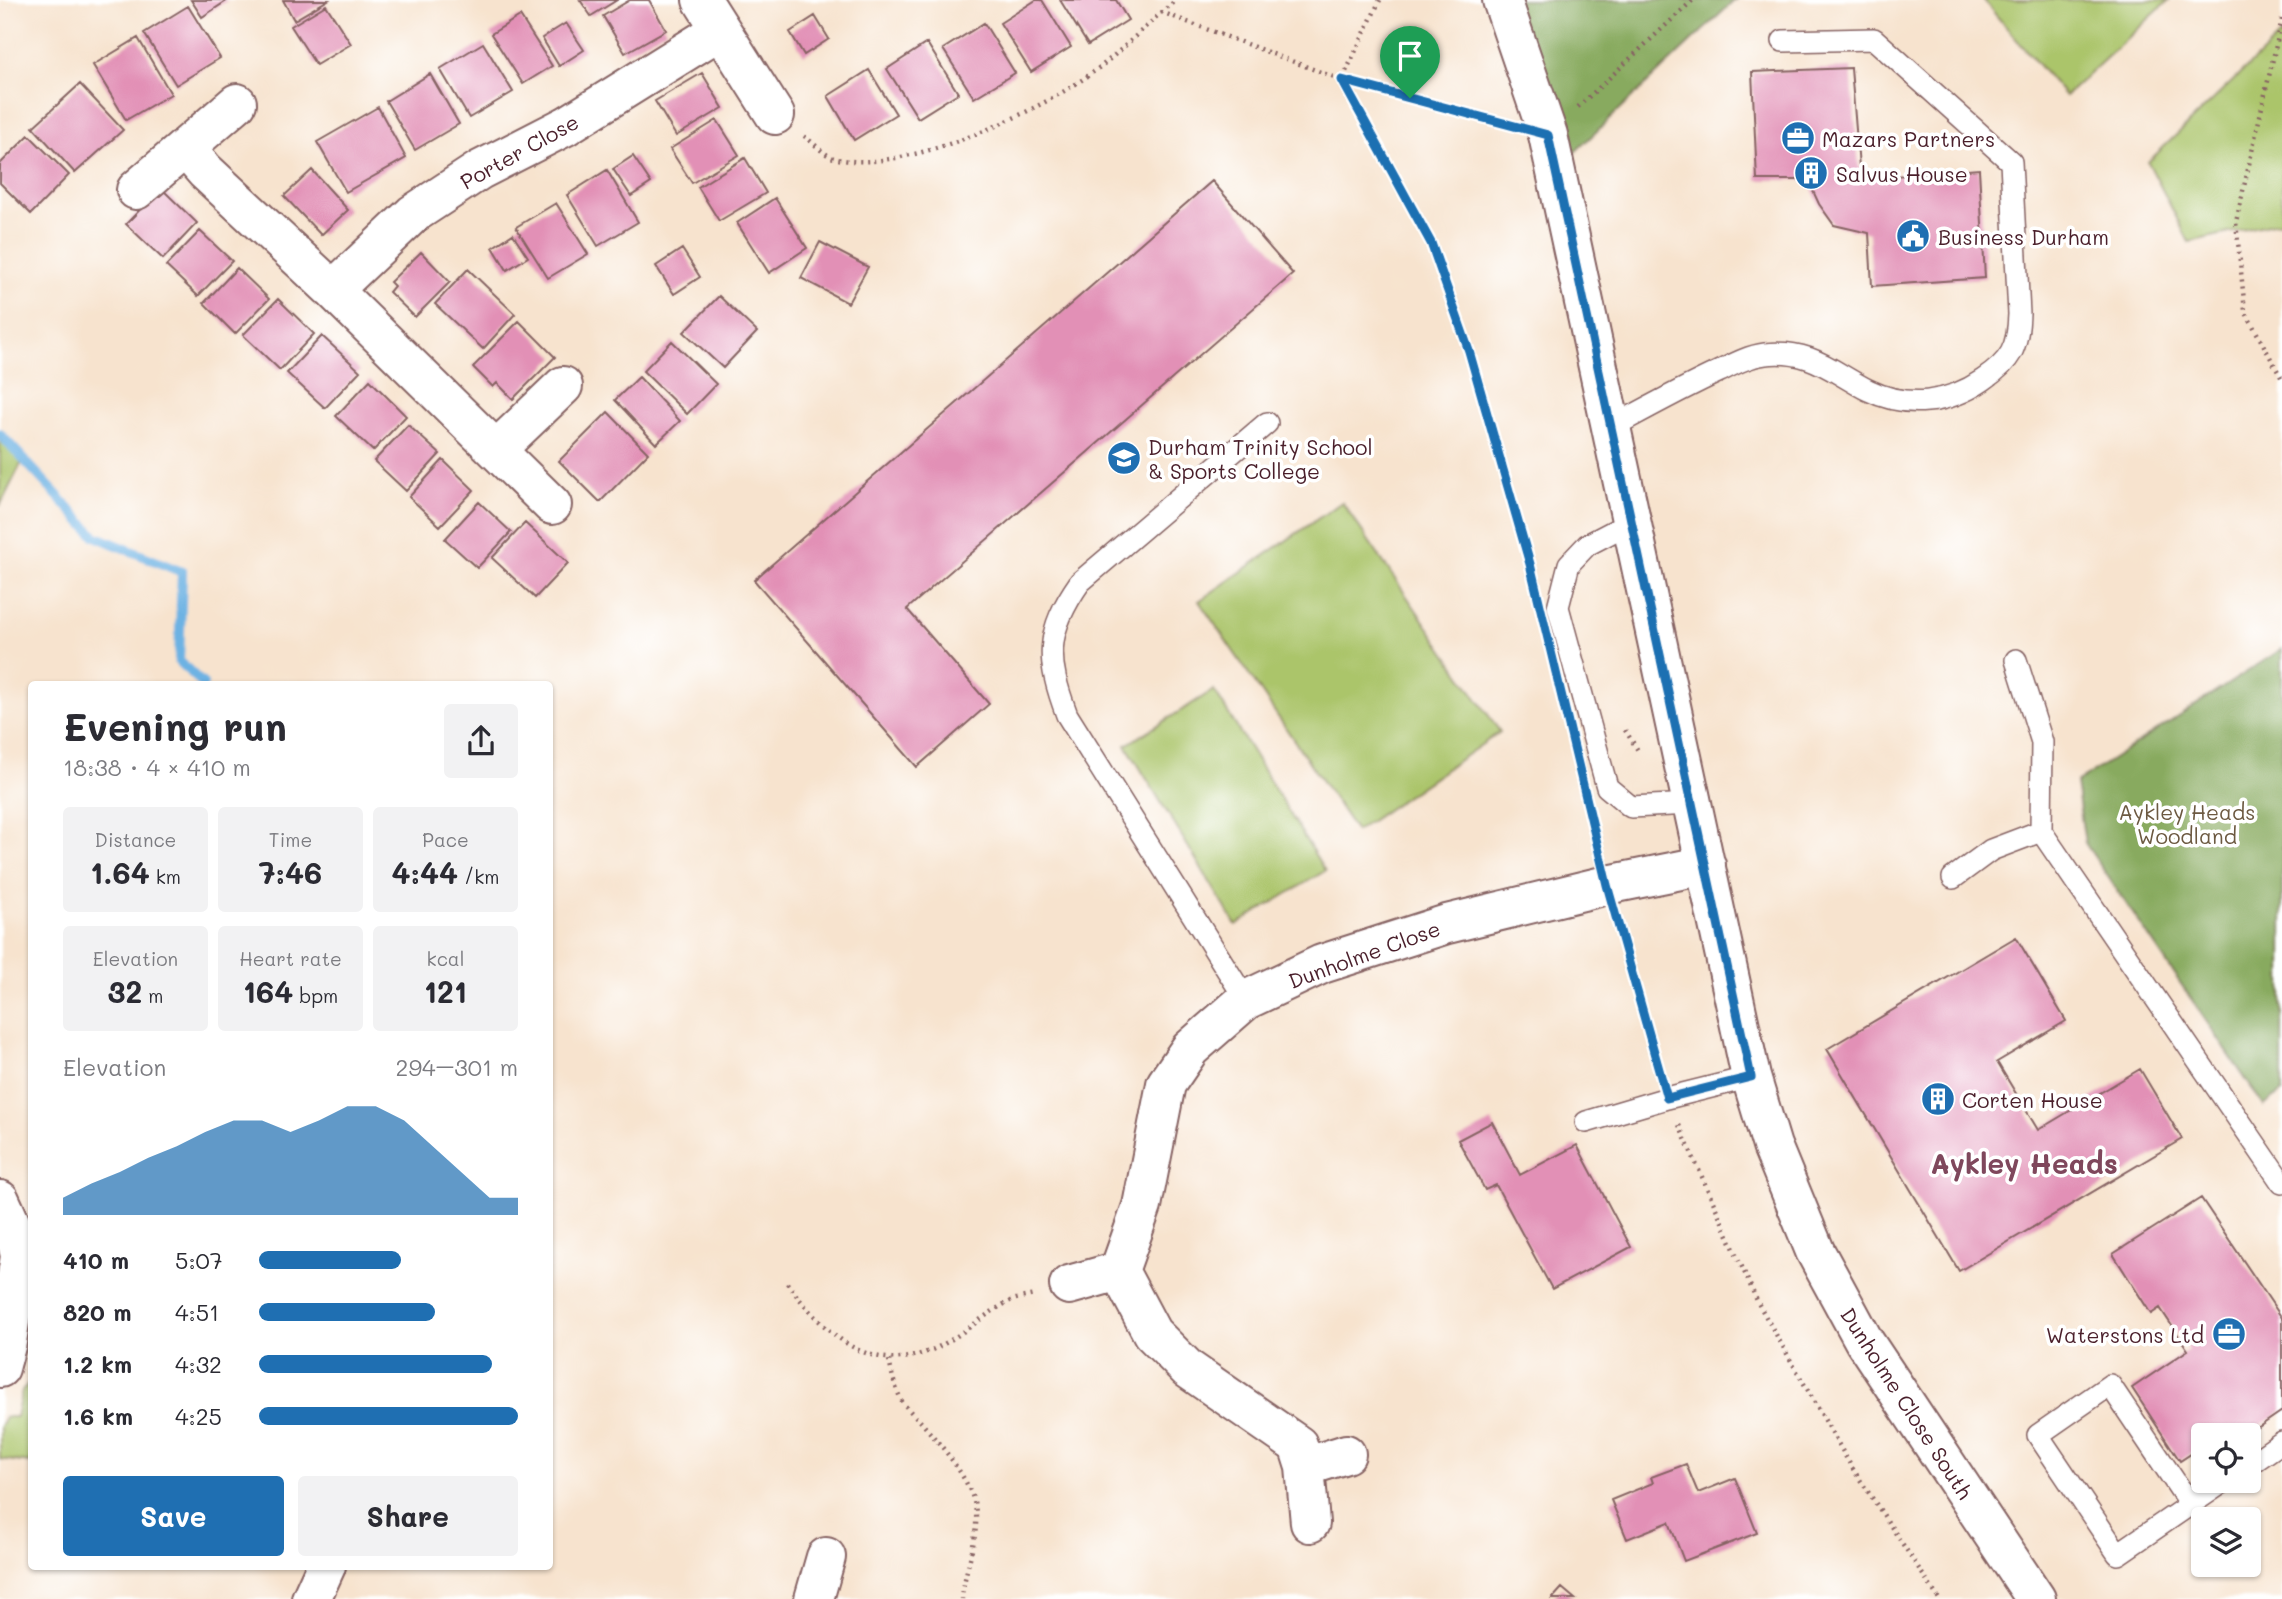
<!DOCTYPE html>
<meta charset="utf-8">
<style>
:root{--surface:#fff;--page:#f2f2f3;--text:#2b2b33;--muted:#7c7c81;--accent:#1f6fb2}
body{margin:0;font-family:Mali,sans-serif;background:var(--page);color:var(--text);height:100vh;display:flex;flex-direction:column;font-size:26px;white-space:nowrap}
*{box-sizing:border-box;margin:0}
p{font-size:23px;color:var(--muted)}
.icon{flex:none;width:38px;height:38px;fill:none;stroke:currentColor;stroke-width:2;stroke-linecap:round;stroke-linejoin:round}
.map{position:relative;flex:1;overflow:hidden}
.sheet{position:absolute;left:28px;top:681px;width:525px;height:889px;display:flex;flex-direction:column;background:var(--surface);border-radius:7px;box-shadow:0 2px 5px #0004}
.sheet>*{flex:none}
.fabs{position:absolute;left:2191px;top:1423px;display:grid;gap:14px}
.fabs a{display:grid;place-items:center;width:70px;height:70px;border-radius:7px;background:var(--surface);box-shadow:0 2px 5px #0004;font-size:35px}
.pin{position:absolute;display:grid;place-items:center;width:60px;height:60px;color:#fff;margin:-72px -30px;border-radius:50% 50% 50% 0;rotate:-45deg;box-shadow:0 0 7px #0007}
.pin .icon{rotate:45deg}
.round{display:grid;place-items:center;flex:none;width:74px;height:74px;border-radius:7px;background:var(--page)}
.headline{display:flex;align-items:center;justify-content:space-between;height:119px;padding:0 35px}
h1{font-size:38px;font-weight:700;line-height:52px}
.stats{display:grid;grid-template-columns:repeat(3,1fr);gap:10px;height:119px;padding:7px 35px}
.stats div{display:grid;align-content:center;border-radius:7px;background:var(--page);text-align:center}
.stats b{font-size:30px;font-weight:700}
.stats small{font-size:19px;font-weight:400}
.stats p{font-size:19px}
.chart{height:196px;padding:14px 35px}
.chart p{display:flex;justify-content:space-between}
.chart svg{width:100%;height:126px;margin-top:7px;fill:var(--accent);opacity:.7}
.action{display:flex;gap:14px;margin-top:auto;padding:14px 35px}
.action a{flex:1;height:80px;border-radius:7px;background:var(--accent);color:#fff;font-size:28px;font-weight:700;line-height:80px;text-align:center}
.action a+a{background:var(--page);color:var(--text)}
ul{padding:0 35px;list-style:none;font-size:23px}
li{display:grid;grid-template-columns:112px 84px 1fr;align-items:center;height:52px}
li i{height:18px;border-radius:9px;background:var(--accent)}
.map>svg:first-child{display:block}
.green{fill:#abc56b;stroke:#7a724b;stroke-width:2}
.forest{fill:#88aa5f;stroke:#696445;stroke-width:2}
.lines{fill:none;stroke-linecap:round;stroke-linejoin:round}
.stream{stroke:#6db2e3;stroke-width:10}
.building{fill:#e290b6}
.service-casing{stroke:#876464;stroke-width:24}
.minor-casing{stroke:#876464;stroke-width:42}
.path{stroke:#876464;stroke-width:4.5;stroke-dasharray:2 5;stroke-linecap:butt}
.service{stroke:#fff;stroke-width:21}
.minor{stroke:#fff;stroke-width:38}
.route-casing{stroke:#fff;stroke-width:14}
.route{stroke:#1f6fb2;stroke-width:9}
.labels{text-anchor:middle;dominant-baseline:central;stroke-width:7;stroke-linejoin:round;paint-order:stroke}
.poi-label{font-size:21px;fill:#4a1f2b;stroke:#fff;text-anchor:start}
.street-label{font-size:21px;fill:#4a1f2b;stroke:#fff}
.park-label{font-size:21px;fill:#6c5941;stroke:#fff}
.district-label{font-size:28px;font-weight:bold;fill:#7f475c;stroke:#fff}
</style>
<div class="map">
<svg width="2282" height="1599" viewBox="0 0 2282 1599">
<rect width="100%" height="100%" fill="#fff"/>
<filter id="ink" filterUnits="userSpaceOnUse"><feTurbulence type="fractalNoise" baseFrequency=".0143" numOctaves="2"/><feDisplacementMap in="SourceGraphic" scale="14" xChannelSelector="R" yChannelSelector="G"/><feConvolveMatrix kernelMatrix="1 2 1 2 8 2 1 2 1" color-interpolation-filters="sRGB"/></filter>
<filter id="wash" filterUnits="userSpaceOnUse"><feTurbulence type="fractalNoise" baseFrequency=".00686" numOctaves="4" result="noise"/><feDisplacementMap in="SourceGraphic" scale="28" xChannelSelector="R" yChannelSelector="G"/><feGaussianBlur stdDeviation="1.57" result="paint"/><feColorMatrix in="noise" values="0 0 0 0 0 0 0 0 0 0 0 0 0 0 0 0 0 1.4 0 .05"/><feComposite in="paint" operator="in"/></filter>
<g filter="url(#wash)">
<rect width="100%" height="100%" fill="#f7e3ce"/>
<path class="green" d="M1983,0H2169L2065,96Z
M2282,34V221L2189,242L2148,162Z
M0,434L23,460L0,506Z
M1342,502L1500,732L1356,831L1199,601Z
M1214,690L1325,871L1236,925L1126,745Z
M31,1381V1463L0,1459V1426L5,1417H16L22,1390Z"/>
<path class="forest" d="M1502,0H1735L1556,170Z
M2282,649V1092L2264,1106L2085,843L2076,783Z"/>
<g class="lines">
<path class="stream" d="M0,434L95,536L182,572L179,661L203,684"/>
</g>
<g id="blocks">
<path class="building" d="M191,0H228L202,17Z
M283,0H328L294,20Z
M580,0H617L591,16Z
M630,0H649L666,30L625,53L603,16Z
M1036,0H1042L1071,47L1031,72L1000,23Z
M1060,0H1116L1128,20L1088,45Z
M326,5L351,44L316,65L291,26Z
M188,6L220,58L176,85L144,33Z
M520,16L552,66L523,84L491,34Z
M815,16L829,39L804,55L790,32Z
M566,23L584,50L559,66L542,38Z
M984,23L1015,73L974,98L943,49Z
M138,38L171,94L126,120L93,65Z
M483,43L513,92L469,118L440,69Z
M927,43L958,93L918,118L887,69Z
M1851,68L1859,167L1871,178L1979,169L1985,278L1872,286L1869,233L1834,225L1819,204L1808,180H1757L1752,72Z
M869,70L896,114L854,140L828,96Z
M702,73L723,108L676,136L655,101Z
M430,74L459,124L415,150L386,101Z
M80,84L123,130L75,173L33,127Z
M378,107L406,158L346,192L317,142Z
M717,120L739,155L692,183L670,149Z
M29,135L69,175L31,214L0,183V164Z
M633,156L651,183L631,196L613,169Z
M745,158L766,193L719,221L698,187Z
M312,170L348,210L321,235L284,196Z
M607,170L638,222L598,246L567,195Z
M1212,181L1293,274L907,609L989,704L917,767L754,580Z
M161,188L197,223L163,259L126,224Z
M775,198L807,248L769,273L737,223Z
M556,203L588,254L548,278L516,227Z
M200,231L232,261L198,296L166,266Z
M513,234L528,257L507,270L493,247Z
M820,242L868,267L848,303L801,278Z
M682,249L700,277L674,294L656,266Z
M421,252L450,282L415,317L389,292L394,286L390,282Z
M237,268L269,299L235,334L204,303Z
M468,269L515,314L483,349L435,304Z
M719,296L757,332L723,368L684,332Z
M278,299L314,334L280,370L243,335Z
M519,321L555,357L513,399L497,383L493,387L473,367Z
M322,336L360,371L325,408L287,373Z
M672,341L716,384L687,414L643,371Z
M639,377L680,421L656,444L615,400Z
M370,380L406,416L373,451L336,416Z
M608,412L648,453L600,502L559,461Z
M408,425L440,454L406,491L374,461Z
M443,460L474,490L440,526L409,497Z
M479,502L511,532L477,568L445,539Z
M525,523L568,563L535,598L492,558Z
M2016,937L2066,1021L1997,1062L2038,1130L2140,1069L2182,1139L1959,1271L1827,1049Z
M1492,1122L1520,1175L1577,1145L1631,1247L1552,1289L1496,1185L1485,1190L1458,1140Z
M2201,1198L2282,1318V1411L2247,1435H2236L2231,1427L2219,1435H2203V1446L2180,1461L2132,1388L2188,1350L2160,1308L2151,1314L2113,1254Z
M1686,1464L1698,1493L1735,1478L1757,1533L1684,1561L1669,1522L1627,1539L1611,1500L1653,1483L1651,1477Z
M1562,1588L1575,1599H1552Z"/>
</g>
</g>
<g filter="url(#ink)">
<use href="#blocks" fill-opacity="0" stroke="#876464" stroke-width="2"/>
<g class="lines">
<g class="service-casing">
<path id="service" d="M1612,427C1647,408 1683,388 1720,371C1734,364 1749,356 1765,354C1811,349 1831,371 1868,390C1907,409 1948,404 1983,380C2011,361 2018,348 2019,314L2011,162L1874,39L1783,41
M1631,522L1587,545L1569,564L1558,607L1607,787L1631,807L1692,804
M2016,660L2042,742L2041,831L2282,1183
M1953,878L1991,850L2041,831
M1246,1000L1067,715C1046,659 1045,632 1080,582L1267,423
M1586,1122L1667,1098L1751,1077
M2249,1465L2282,1442
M2190,1504L2110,1385L2038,1435L2118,1554L2226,1480"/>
</g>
<g class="minor-casing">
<path id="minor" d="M702,0L775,115
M1502,0L1548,135L1751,1077L1772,1146L1815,1251L1864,1341L2036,1599
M185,148L205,171L333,290L552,505
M136,190L237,103
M333,290L413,214L480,170L566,126L720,30
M496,450L563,386
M0,1200L15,1233L20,1256L7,1342L0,1368
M1069,1285L1119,1271
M1305,1467L1346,1454
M1310,1523L1305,1467L1298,1445L1188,1369L1152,1333L1119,1271L1142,1206L1166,1084L1190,1049L1246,1000L1322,964L1447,924L1607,885L1706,865
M311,1599L326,1566
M814,1599L826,1557"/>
</g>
<path class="path" d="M1380,0L1342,80L1431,243L1469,351L1533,576
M1161,12L1342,80L1502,123
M2282,19L2236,222L2245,311L2282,379
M1578,107L1693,0
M804,136C813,142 824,155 834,158C901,177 1042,111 1096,70C1124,49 1149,22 1176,0
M1625,730L1639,752
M1590,813L1598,848
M1617,921L1659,1071
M1679,1125L1758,1303L1851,1466L1939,1599
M787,1283C830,1340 878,1384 949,1341C969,1329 987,1313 1008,1302C1016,1298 1026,1297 1034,1295
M889,1360C892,1375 895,1388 902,1401C907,1409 914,1415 920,1421C940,1444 974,1482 976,1513C978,1543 964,1570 962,1599"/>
<use href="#service" class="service"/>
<use href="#minor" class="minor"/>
</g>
</g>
<g class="lines" filter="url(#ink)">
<g class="route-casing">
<path id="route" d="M1342,80L1548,135L1751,1077L1667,1098L1607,885L1530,564L1469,351L1431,243Z"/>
</g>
<use href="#route" class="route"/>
</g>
<defs>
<g id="office-disc" transform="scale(1.75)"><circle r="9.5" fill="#1f6fb2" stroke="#fff"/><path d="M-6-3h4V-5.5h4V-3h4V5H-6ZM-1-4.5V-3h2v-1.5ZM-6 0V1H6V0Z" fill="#fff"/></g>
<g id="building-disc" transform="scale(1.75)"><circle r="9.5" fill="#1f6fb2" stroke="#fff"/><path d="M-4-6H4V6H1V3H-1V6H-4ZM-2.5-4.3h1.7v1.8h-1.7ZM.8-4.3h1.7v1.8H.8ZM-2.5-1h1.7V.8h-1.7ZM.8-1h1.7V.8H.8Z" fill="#fff"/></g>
<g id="civic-disc" transform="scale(1.75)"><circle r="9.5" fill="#1f6fb2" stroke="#fff"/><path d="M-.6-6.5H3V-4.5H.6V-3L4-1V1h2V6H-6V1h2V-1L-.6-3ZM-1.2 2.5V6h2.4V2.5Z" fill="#fff"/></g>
<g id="school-disc" transform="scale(1.75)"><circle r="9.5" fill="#1f6fb2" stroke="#fff"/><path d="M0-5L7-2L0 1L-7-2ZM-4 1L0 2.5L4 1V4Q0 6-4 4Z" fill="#fff"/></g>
</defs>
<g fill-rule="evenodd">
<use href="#office-disc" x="1798" y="138"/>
<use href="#building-disc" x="1811" y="173"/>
<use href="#civic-disc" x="1913" y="236"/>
<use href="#school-disc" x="1124" y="458"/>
<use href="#building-disc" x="1938" y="1099"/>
<use href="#office-disc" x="2229" y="1334"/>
</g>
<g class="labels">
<g class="poi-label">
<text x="1822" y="138">Mazars Partners</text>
<text x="1836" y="173">Salvus House</text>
<text x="1938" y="236">Business Durham</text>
<text x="1148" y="446">Durham Trinity School<tspan x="1148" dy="24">&amp; Sports College</tspan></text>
<text x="1962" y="1099">Corten House</text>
<text x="2204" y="1334" text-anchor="end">Waterstons Ltd</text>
</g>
<g class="street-label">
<text transform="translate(519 151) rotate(-29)">Porter Close</text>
<text transform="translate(1364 954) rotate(-20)">Dunholme Close</text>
<text transform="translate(1907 1403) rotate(57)">Dunholme Close South</text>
</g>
<g class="park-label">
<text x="2187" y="811">Aykley Heads<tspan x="2187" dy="24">Woodland</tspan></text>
</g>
<g class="district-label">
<text x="2024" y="1163">Aykley Heads</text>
</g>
</g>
</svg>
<div class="fabs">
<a><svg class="icon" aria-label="locate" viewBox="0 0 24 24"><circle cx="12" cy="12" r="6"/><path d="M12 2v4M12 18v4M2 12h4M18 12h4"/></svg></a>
<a><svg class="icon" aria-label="layers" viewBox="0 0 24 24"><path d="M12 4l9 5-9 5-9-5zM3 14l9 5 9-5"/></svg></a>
</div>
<div class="pin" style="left:1410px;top:98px;background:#1e9e55"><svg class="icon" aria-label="arrive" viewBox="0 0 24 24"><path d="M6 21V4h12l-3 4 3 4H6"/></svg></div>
<section class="sheet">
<div class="headline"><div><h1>Evening run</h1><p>18:38 · 4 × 410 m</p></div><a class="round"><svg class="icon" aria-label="share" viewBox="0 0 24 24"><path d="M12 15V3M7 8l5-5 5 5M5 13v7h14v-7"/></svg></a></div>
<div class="stats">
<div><p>Distance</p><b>1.64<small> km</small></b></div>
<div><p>Time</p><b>7:46</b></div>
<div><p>Pace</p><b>4:44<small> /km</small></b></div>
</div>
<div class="stats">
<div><p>Elevation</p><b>32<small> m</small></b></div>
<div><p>Heart rate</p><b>164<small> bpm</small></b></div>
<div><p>kcal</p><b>121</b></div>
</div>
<div class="chart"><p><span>Elevation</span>294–301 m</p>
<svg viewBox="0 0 160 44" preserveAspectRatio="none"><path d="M0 44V38L10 33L20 29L30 24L40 20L50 15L60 11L70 11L80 15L90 11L100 6L110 6L120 11L130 20L140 29L150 38L160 38V44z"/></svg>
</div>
<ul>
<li><b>410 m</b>5:07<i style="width:55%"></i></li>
<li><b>820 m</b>4:51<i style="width:68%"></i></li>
<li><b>1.2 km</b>4:32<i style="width:90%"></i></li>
<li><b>1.6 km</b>4:25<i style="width:100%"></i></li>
</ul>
<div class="action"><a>Save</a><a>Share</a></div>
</section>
</div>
